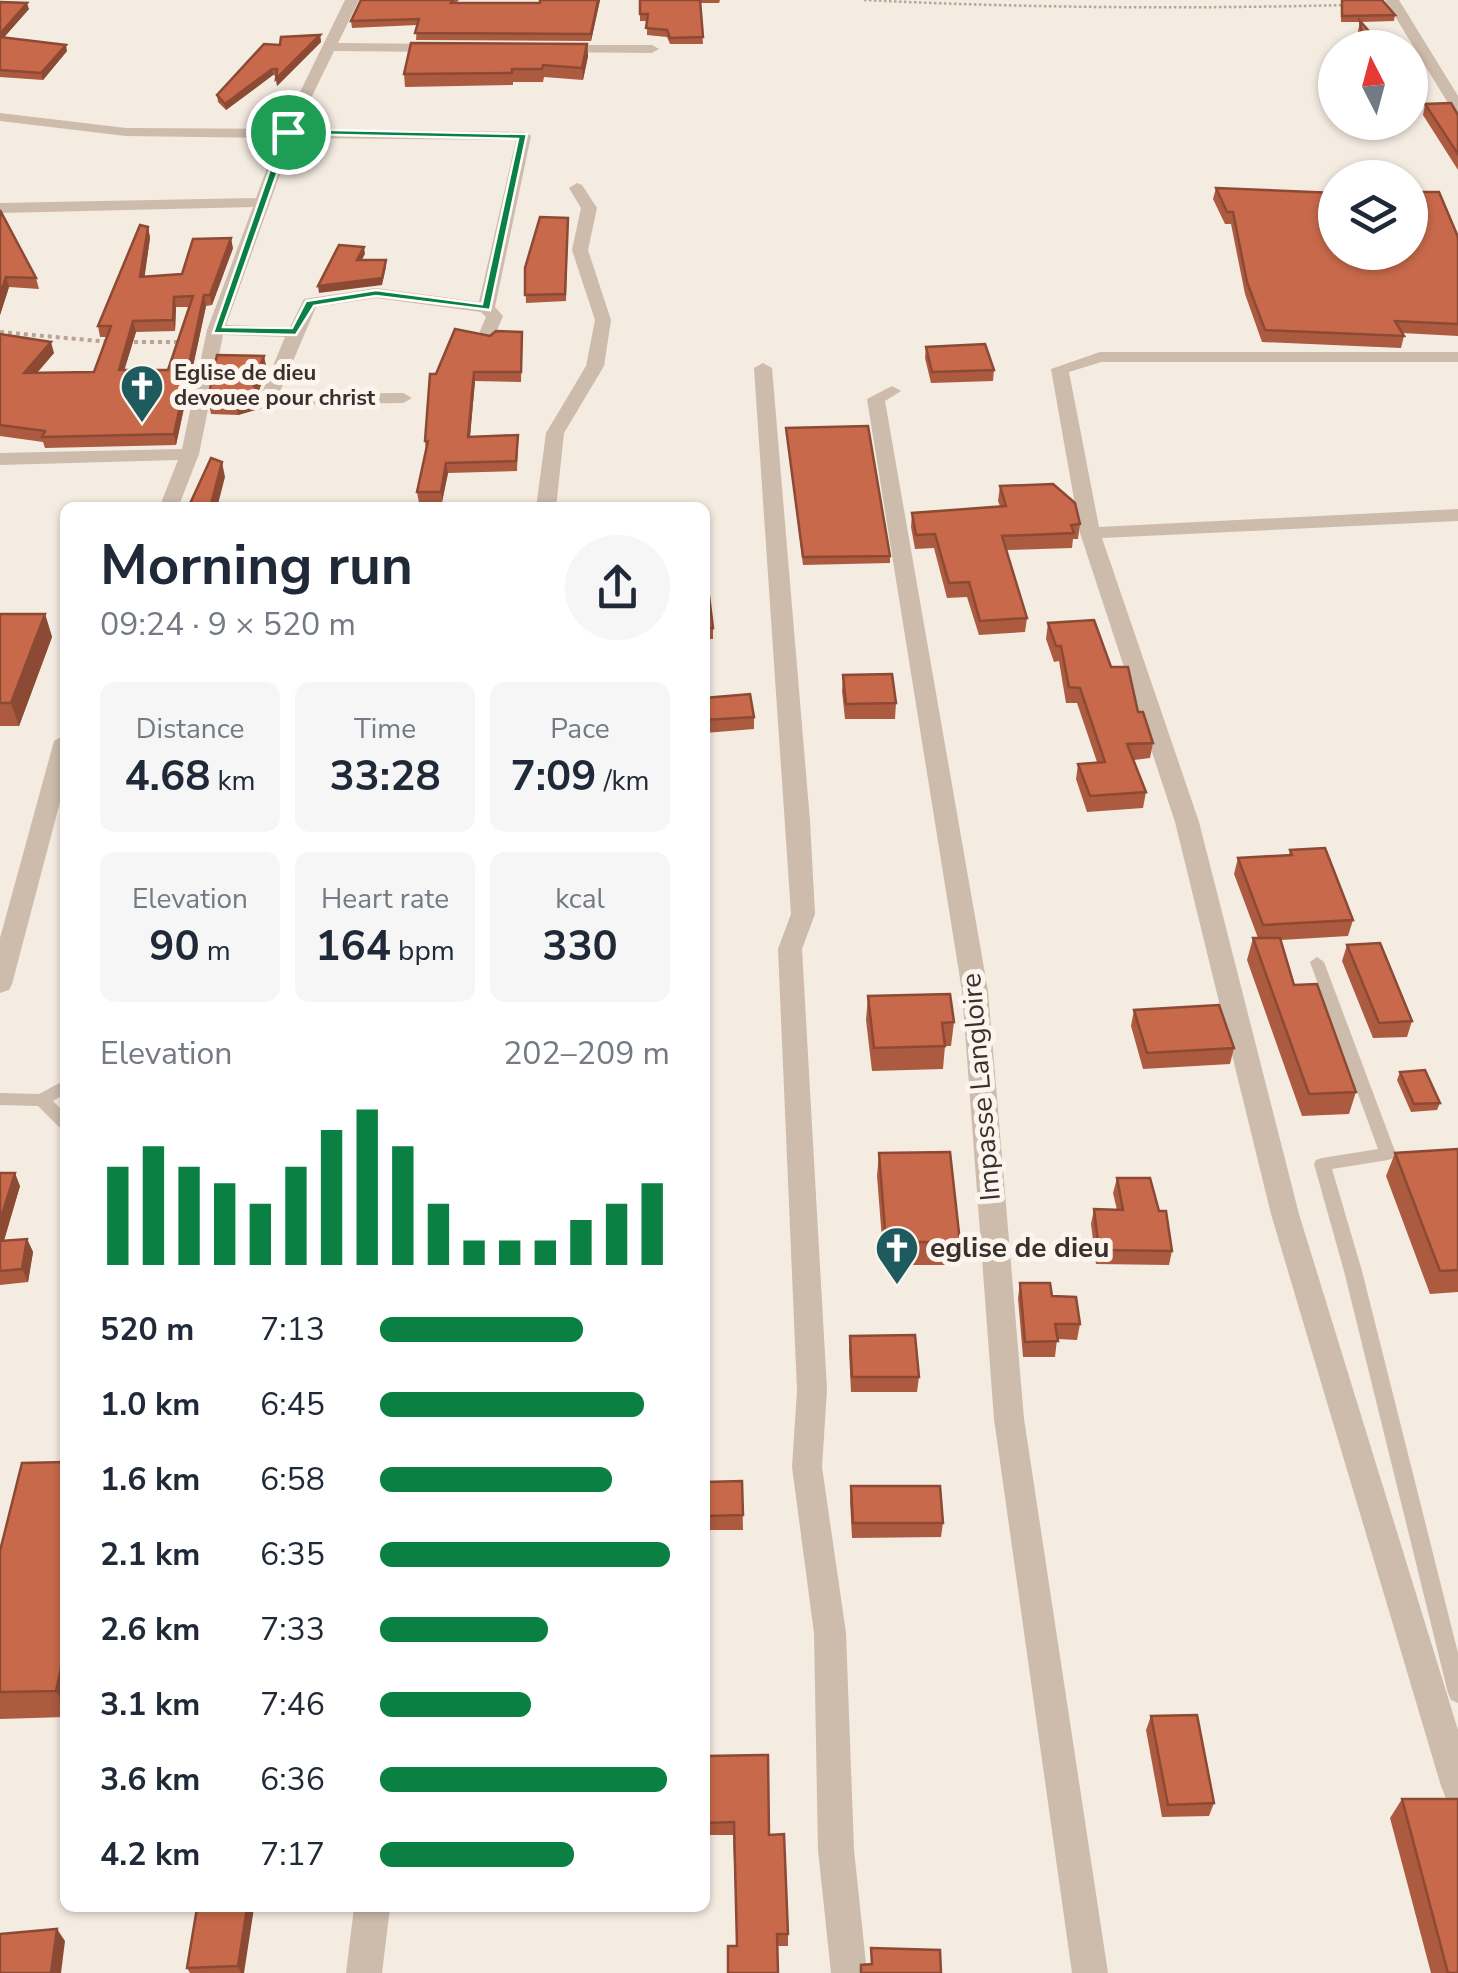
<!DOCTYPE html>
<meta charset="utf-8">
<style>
:root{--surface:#fff;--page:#f6f6f7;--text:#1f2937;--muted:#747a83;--accent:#0b8043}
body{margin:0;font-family:"Nunito Sans",sans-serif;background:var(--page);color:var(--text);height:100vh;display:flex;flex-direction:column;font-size:38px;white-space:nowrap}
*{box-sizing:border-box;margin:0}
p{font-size:32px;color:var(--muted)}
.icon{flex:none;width:55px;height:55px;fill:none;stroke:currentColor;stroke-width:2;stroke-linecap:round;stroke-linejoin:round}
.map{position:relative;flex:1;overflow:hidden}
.sheet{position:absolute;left:60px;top:502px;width:650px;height:1410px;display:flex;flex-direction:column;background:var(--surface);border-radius:15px;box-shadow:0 2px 8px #0004}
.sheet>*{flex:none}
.needle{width:65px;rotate:354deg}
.buttons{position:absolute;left:1318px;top:30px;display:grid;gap:20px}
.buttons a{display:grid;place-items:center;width:110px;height:110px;border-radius:50%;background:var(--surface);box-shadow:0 2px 8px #0004;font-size:50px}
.pin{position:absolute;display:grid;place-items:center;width:85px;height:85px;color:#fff;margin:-42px;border:5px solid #fff;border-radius:50%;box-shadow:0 2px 10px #0007}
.round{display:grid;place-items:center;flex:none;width:105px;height:105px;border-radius:52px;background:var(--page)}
.overview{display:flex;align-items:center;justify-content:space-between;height:170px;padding:0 40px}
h1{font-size:55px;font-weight:700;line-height:75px}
.figures{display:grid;grid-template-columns:repeat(3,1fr);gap:15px;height:170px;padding:10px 40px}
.figures div{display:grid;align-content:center;border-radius:15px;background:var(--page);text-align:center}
.figures b{font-size:42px;font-weight:700}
.figures small{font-size:28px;font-weight:400}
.figures p{font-size:28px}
.chart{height:280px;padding:20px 40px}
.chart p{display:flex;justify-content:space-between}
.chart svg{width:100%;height:180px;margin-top:10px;stroke:var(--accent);stroke-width:6}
ul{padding:0 40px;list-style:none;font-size:32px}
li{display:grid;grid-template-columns:160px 120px 1fr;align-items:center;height:75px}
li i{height:25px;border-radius:12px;background:var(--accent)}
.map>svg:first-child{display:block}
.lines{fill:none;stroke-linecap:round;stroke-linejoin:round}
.path-far1{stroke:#b9a596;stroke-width:2.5;stroke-dasharray:2.5 2.5;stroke-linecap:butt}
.path{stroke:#b9a596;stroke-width:4;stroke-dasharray:4 4;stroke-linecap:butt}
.lane{fill:#cdbbac;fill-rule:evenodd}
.street{fill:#cdbbac;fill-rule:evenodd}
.wall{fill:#ac5a40;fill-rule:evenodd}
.shaded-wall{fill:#8c4a34}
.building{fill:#c8694b;stroke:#8c4a34;stroke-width:2.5;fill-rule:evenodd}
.route{fill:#0b8043;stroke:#fff;stroke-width:2.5;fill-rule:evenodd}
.labels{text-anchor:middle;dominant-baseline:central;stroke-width:10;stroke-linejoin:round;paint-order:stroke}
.far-poi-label{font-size:22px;font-weight:bold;fill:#3b302b;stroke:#fbf5ee;text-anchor:start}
.street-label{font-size:28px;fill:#3b302b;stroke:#fbf5ee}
.poi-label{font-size:28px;font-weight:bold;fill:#3b302b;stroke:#fbf5ee;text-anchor:start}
</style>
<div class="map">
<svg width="1458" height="1973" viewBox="0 0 1458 1973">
<rect width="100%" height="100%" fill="#f4ebe1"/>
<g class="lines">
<path class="path-far1" d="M864,0C1025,8 1186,9 1347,5"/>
<path class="path" d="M0,332L110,342
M126,342H180"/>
<path class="lane" d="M1317,957L1324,962L1396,1154L1394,1158L1388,1160L1332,1169L1362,1271L1458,1653V1703L1451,1700L1448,1693L1344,1271L1314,1164L1316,1160L1322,1158L1378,1149L1310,962Z
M65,1080V1094L53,1101L65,1113V1129L59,1127L38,1106L0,1105V1093L39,1094Z"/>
<path class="street" d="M345,0H359L338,43L444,44L451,48L444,52L334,51L296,129L524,132L531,136L495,307L503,316L492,342L477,338L486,317L481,312L376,298L316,307L279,394L403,393L412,398L403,403L268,405L259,400L285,337L223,335L199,454L178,508H159L178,460L0,465V453L182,449L207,330L253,207L0,213V203L256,198L278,138L126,136L0,121V113L126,128L282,129ZM293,138L516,140L479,302L376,288L304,299L290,327L226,325Z
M1385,0H1399L1458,96V112L1451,108Z
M554,45H652L659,49L652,53L549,52L547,49Z
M577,183L582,185L597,208L588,250L611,320L604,366L564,433L556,508H536L546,433L586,366L595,320L572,250L581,208L569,188Z
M1100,352H1458V362H1101L1069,372L1099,527L1458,509V521L1102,538L1199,822L1299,1214L1458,1730V1803L1446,1798L1441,1786L1271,1214L1175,822L1080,533L1051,369Z
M763,363L772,368L810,821L815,914L802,949L827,1390L822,1467L846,1633L854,1850L867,1973H831L818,1850L814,1633L792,1467L797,1390L778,949L791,914L754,368Z
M892,386L901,391L885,401L988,991L1024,1419L1108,1973H1072L994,1419L962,991L867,399Z
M65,734V783L12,984L9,990L0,993V938L54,741Z
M354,1908H390L382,1973H346Z"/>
</g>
<path class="wall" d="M361,0H459L456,3H540V0H600L591,41L416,40L417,25L352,28L351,21Z
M640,0H720L719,3H700L703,44H670L667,37L647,35V21H640Z
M1341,0H1382L1395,15L1394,21L1361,22L1384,48H1360L1358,31L1360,22H1341Z
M0,2L29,9L4,37L67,51L43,80L0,77Z
M320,35L321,42L277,86L276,76L273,75L226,110L218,102L217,95L280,45Z
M587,44L588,56L583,80L544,77L543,82H513V85L405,87L404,74Z
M1425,104L1458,115V170L1423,115Z
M1216,188L1458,237V336L1402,333L1404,336L1401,348L1262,342L1245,294L1231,224H1225L1213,199Z
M0,210L36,278L39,289L9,287L0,315Z
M568,218L566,301L526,303L525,268Z
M148,227L150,238L144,277L182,274L233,248L212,305L206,306L176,445L45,448L43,442L0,436V334L54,353L37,373L94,372L107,337H100L98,326ZM176,307H189L168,370H124L136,332L175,331Z
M522,332L521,382L475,381L470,437L518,445L517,471L448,473L442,502L419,503L417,492L426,451L425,441L490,336Z
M926,347L994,370L993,381L931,383L925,358Z
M267,370L258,392L262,408L238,415L211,414L208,399Z
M786,428L890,556V563L803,565Z
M1000,486L1080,524L1078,539H1073L1072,548L1006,550L1027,618L1025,632L979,635L967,597L947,598L934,548L915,549L911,527L912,513L1000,506L998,501Z
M705,596L713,628V639H705Z
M0,614H45L52,637L19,726H0Z
M1048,623L1111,667L1138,712L1153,743L1150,758L1134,760L1146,792L1143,808L1087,812L1076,779L1078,764L1097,762L1077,703H1066L1059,661L1054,662L1046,639Z
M843,675L896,703L895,719H845L842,691Z
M705,698L754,717V729L705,733Z
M1290,850L1353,920L1348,936L1281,940L1294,985L1356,1092L1349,1114L1302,1116L1247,960L1253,938H1258L1234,874L1238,858L1289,855Z
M1347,945L1412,1021L1407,1037L1373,1038L1342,961Z
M868,996L954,1022L951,1046H945L943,1069L872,1071L866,1020Z
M1134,1010L1234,1048L1230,1064L1143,1069L1131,1026Z
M1400,1072L1440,1103L1437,1110L1411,1112L1397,1080Z
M1458,1149V1292L1430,1294L1386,1176L1395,1153Z
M879,1153L960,1242L957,1265H884L877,1176Z
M0,1173L20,1186L4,1241L27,1239L33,1252L28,1282L0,1285Z
M1117,1178L1159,1211L1172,1251L1169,1265L1096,1264L1091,1224L1094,1209L1117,1210L1113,1193Z
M1020,1283L1052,1296L1080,1324L1077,1340L1057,1339L1055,1357H1023L1018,1298Z
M850,1336L919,1377L917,1392H851L849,1351Z
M65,1462V1717L0,1719V1551Z
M742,1481L743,1530H705V1482Z
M851,1486L943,1523L941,1537L852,1538L850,1501Z
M1151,1716L1214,1803L1209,1816L1162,1817L1146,1730Z
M705,1756L769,1835L788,1934V1946H737L733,1835H705Z
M1402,1799L1458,1973H1431L1390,1818Z
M197,1908L244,1973H190L187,1968Z"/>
<path class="shaded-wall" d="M598,0H600L591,41V34Z
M27,3L29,9L0,42V34Z
M320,35L321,42L277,86L276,79Z
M587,44L588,56L583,80L582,68Z
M66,45L67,51L43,80L41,73Z
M272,69L273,75L226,110L225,104Z
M148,227L150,238L143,288L140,277Z
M231,238L233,248L212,305L210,295Z
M364,247L365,254L358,267L357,260Z
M386,260V267L382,285L319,293L318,286Z
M6,277L9,287L0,315V295Z
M204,295L206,306L176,445L174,434Z
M174,297L176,307L175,331L173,320Z
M133,321L136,332L121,381L119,370Z
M51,342L54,353L27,384L24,373Z
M264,356L267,370L258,393H259L262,408L238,415L235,400L253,384Z
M474,372L475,381L469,447L468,437Z
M222,462L225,477L217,508H210Z
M446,463L448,473L442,502L441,492Z
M45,614L52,637L19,726L11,703Z
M15,1173L20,1186L0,1253V1221Z
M27,1239L33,1252L28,1282L22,1269Z
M65,1650V1706L56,1691Z
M247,1908H254L244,1973H241L238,1966Z
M57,1929L65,1941L61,1973H51Z"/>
<path class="building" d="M361,0H453L451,3H540V0H598L591,34L415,33L419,19L351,21Z
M640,0H700L703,37L670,38L667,30L646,28L648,14H640Z
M1342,0H1382L1395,15L1342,16Z
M0,2L27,3L0,34Z
M1360,21L1384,48H1364Z
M320,35L276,79L277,69H272L225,104L217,95L264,44L280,45L281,37Z
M0,37L66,45L41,73L0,70Z
M411,43L587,44L582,68L543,65L542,69H512V73L404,74Z
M1451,103L1458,115V154L1425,104Z
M1216,188L1335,193V252H1410V192H1439L1458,237V324L1395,321L1404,336L1265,330L1247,282L1233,212H1227Z
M0,210L36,278L6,277L0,295Z
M540,217L568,218L565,294L525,295V268Z
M140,225L148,227L140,277L182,274L193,239L231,238L210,295H204L174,434L42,437L45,431L0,425V334L51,342L24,373L94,372L111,326H98ZM193,296L168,370H119L133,321L173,320L174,297Z
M339,245L364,247L357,260H386L382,278L318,286Z
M455,329L490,336L496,331L522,332L521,372H474L468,437L518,435L516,461L446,463L441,492H417L428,441H425L430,374H436Z
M985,344L994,370L932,372L926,347Z
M217,355L264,356L253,384L259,393L235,400L208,399Z
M868,426L890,556L803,557L786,428Z
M211,458L222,462L210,508H188Z
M1053,484L1075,503L1080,524L1071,525L1074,533L1002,536L1027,618L980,621L969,582L949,583L935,534L916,535L912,513L1006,506L1000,486Z
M705,596H709L713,628H705Z
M0,614H45L11,703H0Z
M1094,620L1111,667H1128L1138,712H1143L1153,743L1127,744L1146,792L1090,796L1078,764L1105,762L1080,688L1069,687L1061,646H1056L1048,623Z
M892,674L896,703L846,704L843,675Z
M750,694L754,717L705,720V698Z
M1325,848L1353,920L1263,925L1238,858L1292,855L1290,850Z
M1253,938H1280L1294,985L1317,984L1356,1092L1309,1094Z
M1380,943L1412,1021L1379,1023L1347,945Z
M950,994L954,1022L942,1023L945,1046L874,1048L868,996Z
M1219,1005L1234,1048L1147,1053L1134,1010Z
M1425,1070L1440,1103L1414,1104L1400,1072Z
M1458,1149V1270L1440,1271L1395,1153Z
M950,1152L960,1242H886L879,1153Z
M0,1173H15L0,1221Z
M1117,1178H1150L1159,1211H1166L1172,1251L1099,1250L1094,1209L1123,1210Z
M27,1239L22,1269L0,1271V1241Z
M1020,1283H1050L1052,1296L1076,1297L1080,1324H1055L1058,1341L1025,1342Z
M915,1335L919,1377H852L850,1336Z
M65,1462V1650L56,1691L0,1692V1551L22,1463Z
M742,1481L743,1515L705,1516V1482Z
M851,1486H940L943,1523H853Z
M1197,1715L1214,1803L1168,1805L1151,1716Z
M768,1755L769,1835L784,1834L788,1934H777L778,1973H728V1946H737L734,1822L705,1823V1756Z
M1402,1799H1458V1973H1448Z
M197,1908H247L238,1966L187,1968Z
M57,1929L51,1973H0V1934Z
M871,1948L940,1950L941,1973H861V1965L872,1964Z"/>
<path class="route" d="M288,129L527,134L490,310L376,296L314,306L296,335L213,333L283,132ZM291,134L518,139L482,304L376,290L306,301L292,328L223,327Z"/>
<defs>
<g id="church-pin" transform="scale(2.25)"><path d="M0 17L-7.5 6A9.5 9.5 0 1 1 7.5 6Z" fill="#1f5a5e" stroke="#fbf5ee"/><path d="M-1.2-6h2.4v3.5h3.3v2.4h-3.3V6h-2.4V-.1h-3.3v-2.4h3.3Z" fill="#fff"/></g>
</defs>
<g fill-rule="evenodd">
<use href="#church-pin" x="142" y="386"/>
<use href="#church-pin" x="897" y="1248"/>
</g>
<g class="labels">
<g class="far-poi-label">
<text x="174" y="373">Eglise de dieu<tspan x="174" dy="25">devouee pour christ</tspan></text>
</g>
<g class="street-label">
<text transform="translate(981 1087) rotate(-95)">Impasse Langloire</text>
</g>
<g class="poi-label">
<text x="930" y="1248">eglise de dieu</text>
</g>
</g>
</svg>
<div class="buttons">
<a><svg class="needle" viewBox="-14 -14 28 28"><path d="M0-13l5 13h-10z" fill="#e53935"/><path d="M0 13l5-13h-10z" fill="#747a83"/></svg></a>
<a><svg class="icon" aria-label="layers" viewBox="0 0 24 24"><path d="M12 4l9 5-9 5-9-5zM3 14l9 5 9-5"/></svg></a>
</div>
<div class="pin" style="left:288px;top:132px;background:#1e9e55"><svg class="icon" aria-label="arrive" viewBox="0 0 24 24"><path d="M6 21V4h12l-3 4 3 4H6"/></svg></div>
<section class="sheet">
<div class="overview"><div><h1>Morning run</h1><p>09:24 · 9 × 520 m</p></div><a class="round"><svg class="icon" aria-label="share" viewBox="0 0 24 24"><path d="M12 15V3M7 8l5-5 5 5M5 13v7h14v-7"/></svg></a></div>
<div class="figures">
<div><p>Distance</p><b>4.68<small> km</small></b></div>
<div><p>Time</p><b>33:28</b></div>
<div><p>Pace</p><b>7:09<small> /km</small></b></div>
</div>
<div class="figures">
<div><p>Elevation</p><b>90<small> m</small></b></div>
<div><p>Heart rate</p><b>164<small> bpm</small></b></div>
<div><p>kcal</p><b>330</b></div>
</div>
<div class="chart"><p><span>Elevation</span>202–209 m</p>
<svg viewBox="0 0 160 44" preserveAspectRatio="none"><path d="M5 44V20M15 44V15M25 44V20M35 44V24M45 44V29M55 44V20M65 44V11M75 44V6M85 44V15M95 44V29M105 44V38M115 44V38M125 44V38M135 44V33M145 44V29M155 44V24"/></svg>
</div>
<ul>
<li><b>520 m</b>7:13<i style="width:70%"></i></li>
<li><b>1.0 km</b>6:45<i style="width:91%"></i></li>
<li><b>1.6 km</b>6:58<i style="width:80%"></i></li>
<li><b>2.1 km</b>6:35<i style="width:100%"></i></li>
<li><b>2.6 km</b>7:33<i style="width:58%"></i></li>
<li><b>3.1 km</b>7:46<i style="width:52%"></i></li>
<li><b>3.6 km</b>6:36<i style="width:99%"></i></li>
<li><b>4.2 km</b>7:17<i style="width:67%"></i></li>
</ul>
</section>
</div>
